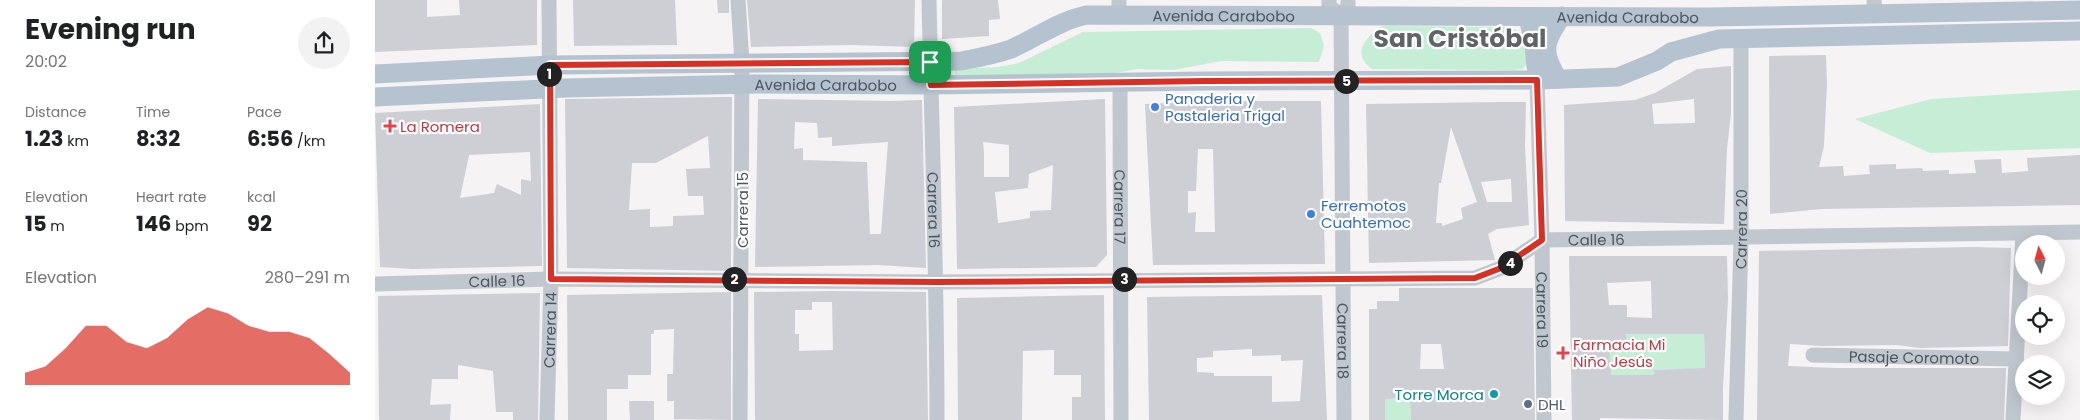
<!DOCTYPE html>
<meta charset="utf-8">
<style>
:root{--surface:#fff;--page:#f2f2f2;--text:#202124;--muted:#757577;--accent:#d93025}
body{margin:0;font-family:Poppins,sans-serif;background:var(--page);color:var(--text);height:100vh;display:flex;flex-direction:column;font-size:19px;white-space:nowrap}
*{box-sizing:border-box;margin:0}
p{font-size:16px;color:var(--muted)}
.icon{flex:none;width:28px;height:28px;fill:none;stroke:currentColor;stroke-width:2;stroke-linecap:round;stroke-linejoin:round}
.map{position:relative;flex:1;overflow:hidden}
.side{display:flex;flex-direction:column;background:var(--surface);width:375px}
.side>*{flex:none}
.needle{width:32px;rotate:354deg}
.buttons{position:absolute;left:1640px;top:235px;display:grid;gap:10px}
.buttons a{display:grid;place-items:center;width:50px;height:50px;border-radius:50%;background:var(--surface);box-shadow:0 5px 20px #0002;font-size:25px}
.pin{position:absolute;display:grid;place-items:center;width:42px;height:42px;color:#fff;margin:-21px;border-radius:10px;box-shadow:0 2px 8px #0006}
.km{position:absolute;width:25px;height:25px;margin:-12px;border-radius:50%;background:#222;color:#fff;font-size:14px;line-height:25px;text-align:center}
.round{display:grid;place-items:center;flex:none;width:52px;height:52px;border-radius:26px;background:var(--page)}
.overview{display:flex;align-items:center;justify-content:space-between;height:85px;padding:0 25px}
h1{font-size:28px;font-weight:700;line-height:38px}
.metrics{display:grid;grid-template-columns:repeat(3,1fr);gap:8px;height:85px;padding:5px 25px}
.metrics div{display:grid;align-content:center}
.metrics b{font-size:21px;font-weight:700}
.metrics small{font-size:14px;font-weight:400}
.metrics p{font-size:14px}
.chart{height:140px;padding:10px 25px}
.chart p{display:flex;justify-content:space-between}
.chart svg{width:100%;height:90px;margin-top:5px;fill:var(--accent);opacity:.7}
main{display:flex;flex:1;min-height:0}
.map>svg:first-child{display:block}
.green{fill:#c6eed6}
.building{fill:#cdcfd5;fill-rule:evenodd}
.lines{fill:none;stroke-linecap:round;stroke-linejoin:round}
.minor{stroke:#c0c7ce;stroke-width:15}
.major{stroke:#b5c2cf;stroke-width:19}
.route-casing{stroke:#fff;stroke-width:10}
.route{stroke:#d93025;stroke-width:6}
.shop-dot{fill:#3f7fe0;stroke:#fff;stroke-width:2}
.health-dot{fill:#e0444e;stroke:#fff;stroke-width:2}
.culture-dot{fill:#0f9aa8;stroke:#fff;stroke-width:2}
.service-dot{fill:#5c6f8a;stroke:#fff;stroke-width:2}
.labels{text-anchor:middle;dominant-baseline:central;stroke-width:4.5;stroke-linejoin:round;paint-order:stroke}
.street-label{font-size:15px;fill:#4c565f;stroke:#fff}
.shop-label{font-size:15px;fill:#366cbe;stroke:#fff;text-anchor:start}
.health-label{font-size:15px;fill:#be3a42;stroke:#fff;text-anchor:start}
.culture-label{font-size:15px;fill:#0d838f;stroke:#fff;text-anchor:end}
.service-label{font-size:15px;fill:#4e5e75;stroke:#fff;text-anchor:start}
.town-label{font-size:25px;font-weight:bold;fill:#606367;stroke:#fff}
</style>
<main>
<section class="side">
<div class="overview"><div><h1>Evening run</h1><p>20:02</p></div><a class="round"><svg class="icon" aria-label="share" viewBox="0 0 24 24"><path d="M12 15V3M7 8l5-5 5 5M5 13v7h14v-7"/></svg></a></div>
<div class="metrics">
<div><p>Distance</p><b>1.23<small> km</small></b></div>
<div><p>Time</p><b>8:32</b></div>
<div><p>Pace</p><b>6:56<small> /km</small></b></div>
</div>
<div class="metrics">
<div><p>Elevation</p><b>15<small> m</small></b></div>
<div><p>Heart rate</p><b>146<small> bpm</small></b></div>
<div><p>kcal</p><b>92</b></div>
</div>
<div class="chart"><p><span>Elevation</span>280–291 m</p>
<svg viewBox="0 0 160 44" preserveAspectRatio="none"><path d="M0 44V38L10 35L20 26L30 15L40 15L50 23L60 26L70 21L80 12L90 6L100 9L110 15L120 18L130 18L140 21L150 29L160 38V44z"/></svg>
</div>
</section>
<div class="map">
<svg width="1705" height="420" viewBox="0 0 1705 420">
<rect width="100%" height="100%" fill="#f5f3f3"/>
<path class="green" d="M1007,26L1135,27L1149,34L1154,60L1148,69L1139,70L997,69C976,54 990,37 1007,26Z
M936,28L945,33L949,46L944,62L846,61L799,70L762,69L713,78L580,79V69L623,67L644,63L708,32Z
M1705,90V148L1555,153L1480,119L1556,99Z
M1251,334H1329L1330,371L1311,369L1279,370V386L1266,375H1235L1233,345H1251Z
M1035,398L1036,420H1010V399Z"/>
<path class="building" d="M0,0H52V17L85,15L84,0H162V45L0,52Z
M198,0H300L302,45L199,46Z
M342,0H354V13H343Z
M372,0H540L539,47L476,45L376,47Z
M567,0H623L625,19L614,20V36L567,39Z
M1451,55L1452,83L1449,146L1444,167L1468,166L1469,176L1495,174L1494,165L1521,164V169L1547,168L1548,171L1574,170V174L1601,173L1599,160L1626,159L1627,173L1653,171L1652,158L1705,155V205L1446,209L1395,214L1394,56Z
M1356,66V114L1352,149L1349,224L1190,221L1189,105L1260,100L1280,93L1322,69ZM1319,99L1320,123L1279,124L1277,104Z
M350,97H357L356,271L192,268L190,99ZM333,136L335,168L311,169L313,196H328L329,215L298,216V226L275,227V209L254,210L257,163H281Z
M383,99L516,101L547,100L551,268L503,265L380,267ZM420,122L442,123L443,138L457,137V146L513,142L506,234H495L492,162L428,160V148L419,149Z
M730,99L732,255L721,267L582,269L579,107ZM608,142L634,145V177H609V152ZM678,165L676,210L655,211V218L623,223L620,192L653,188L654,174Z
M839,101H946L950,264L778,265L770,104ZM823,149H838L840,232H820L821,212L813,213V191H821Z
M1125,102H1151L1150,145L1154,225L1122,229L1113,234L1120,260L994,263L991,104ZM1076,127L1102,202L1086,208L1088,219L1067,226V223H1061L1064,183H1066ZM1136,179L1137,202H1112L1106,182Z
M165,104L167,266L37,269L5,267L0,113ZM155,152L156,181L146,179V195L122,184L119,193L85,198L94,155Z
M1598,247L1636,248L1633,346L1545,348L1521,345L1446,346L1415,344L1413,366L1461,368H1631L1629,420H1382L1384,251Z
M1194,256H1352L1353,299L1348,388V420L1225,418V420H1197ZM1276,281L1277,318L1252,317V305H1234L1232,283ZM1251,334H1329L1330,368L1279,370V375H1236L1234,345H1251Z
M1024,288H1158L1160,420H1036L1035,398L1010,399V420H994V309H1002V301H1024ZM1046,344H1066L1069,369H1045Z
M457,291L551,292L553,420H380L379,292ZM437,302H457L458,350L424,351V334H420V310H437Z
M356,292V420L299,419V401H292V374H298L299,329L279,330V334H276V375H253V389H232V420H193L192,295Z
M165,293L163,420H138V412H121L118,371L83,365V379H57L55,405L76,404L75,420H4L3,296Z
M729,295L730,420H697V397H706V375H679V350L648,351L647,420H583L582,298Z
M947,295L952,420H774L772,297ZM877,349V356L906,355V361L928,360L925,401L897,402V376H839V373L822,372V358L838,357V351Z
M254,401H279V420H255Z"/>
<g class="lines">
<g class="minor">
<path d="M363,0L367,63L365,420"/>
<path id="s1" d="M554,0C557,140 562,280 562,420"/>
<path d="M744,0V15"/>
<path d="M954,0V6L966,16"/>
<path d="M1499,0L1500,13"/>
<path id="s2" d="M966,16L969,420"/>
<path d="M966,16L973,6V0"/>
<path id="s3" d="M1162,80L1167,240L1169,420"/>
<path id="s4" d="M745,83L746,420"/>
<path id="s5" d="M0,284L176,279L562,282L1100,278L1126,268L1167,240L1705,232"/>
<path id="s6" d="M1438,355L1641,359"/>
<path id="s7" d="M172,420L176,279L174,0"/>
<path id="s8" d="M1361,420L1366,239V38"/>
<path d="M1638,420L1648,234"/>
</g>
<g class="major">
<path d="M1153,17L1159,44L1161,67"/>
<path id="s9" d="M0,74L175,65L586,61C603,58 619,55 636,49C661,38 684,21 711,15L1333,17L1705,10"/>
<path d="M1183,79C1166,51 1169,42 1187,16"/>
<path id="s10" d="M0,97L190,88L381,84L555,85L831,81L1162,80L1243,77L1282,61L1296,52L1344,39L1705,31"/>
</g>
</g>
<g class="lines">
<g class="route-casing">
<path id="route" d="M555,62L556,85L831,81L1162,80L1167,240L1126,268L1100,278L562,282L176,279L175,65Z"/>
</g>
<use href="#route" class="route"/>
</g>
<g class="shop-dot">
<circle cx="780" cy="107" r="5"/>
<circle cx="936" cy="214" r="5"/>
</g>
<g class="health-dot">
<path d="M12.5 118.5h5v5h5v5h-5v5h-5v-5h-5v-5h5z"/>
<path d="M1185.5 345.5h5v5h5v5h-5v5h-5v-5h-5v-5h5z"/>
</g>
<circle class="culture-dot" cx="1119" cy="394" r="5"/>
<circle class="service-dot" cx="1153" cy="404" r="5"/>
<g class="labels">
<g class="street-label">
<text stroke="none"><textPath href="#s9" startOffset="858">Avenida Carabobo</textPath></text>
<text stroke="none"><textPath href="#s9" startOffset="1262">Avenida Carabobo</textPath></text>
<text stroke="none"><textPath href="#s10" startOffset="451">Avenida Carabobo</textPath></text>
<text stroke="none"><textPath href="#s4" startOffset="124">Carrera 17</textPath></text>
<text transform="translate(367 210) rotate(-90)">Carrera 15</text>
<text stroke="none"><textPath href="#s1" startOffset="210">Carrera 16</textPath></text>
<text stroke="none"><textPath href="#s8" startOffset="191">Carrera 20</textPath></text>
<text stroke="none"><textPath href="#s5" startOffset="1232">Calle 16</textPath></text>
<text stroke="none"><textPath href="#s5" startOffset="122">Calle 16</textPath></text>
<text stroke="none"><textPath href="#s3" startOffset="230">Carrera 19</textPath></text>
<text stroke="none"><textPath href="#s7" startOffset="90">Carrera 14</textPath></text>
<text stroke="none"><textPath href="#s2" startOffset="325">Carrera 18</textPath></text>
<text stroke="none"><textPath href="#s6" startOffset="101">Pasaje Coromoto</textPath></text>
</g>
<g class="shop-label">
<text x="790" y="98">Panaderia y<tspan x="790" dy="17">Pastaleria Trigal</tspan></text>
<text x="946" y="205">Ferremotos<tspan x="946" dy="17">Cuahtemoc</tspan></text>
</g>
<g class="health-label">
<text x="25" y="126">La Romera</text>
<text x="1198" y="344">Farmacia Mi<tspan x="1198" dy="17">Niño Jesús</tspan></text>
</g>
<g class="culture-label">
<text x="1109" y="394">Torre Morca</text>
</g>
<g class="service-label">
<text x="1163" y="404">DHL</text>
</g>
<g class="town-label">
<text x="1085" y="38">San Cristóbal</text>
</g>
</g>
</svg>
<div class="buttons">
<a><svg class="needle" viewBox="-14 -14 28 28"><path d="M0-13l5 13h-10z" fill="#e53935"/><path d="M0 13l5-13h-10z" fill="#757577"/></svg></a>
<a><svg class="icon" aria-label="locate" viewBox="0 0 24 24"><circle cx="12" cy="12" r="6"/><path d="M12 2v4M12 18v4M2 12h4M18 12h4"/></svg></a>
<a><svg class="icon" aria-label="layers" viewBox="0 0 24 24"><path d="M12 4l9 5-9 5-9-5zM3 14l9 5 9-5"/></svg></a>
</div>
<div class="pin" style="left:555px;top:62px;background:#1e9e55"><svg class="icon" aria-label="arrive" viewBox="0 0 24 24"><path d="M6 21V4h12l-3 4 3 4H6"/></svg></div>
<b class="km" style="left:174px;top:74px">1</b>
<b class="km" style="left:359px;top:279px">2</b>
<b class="km" style="left:749px;top:279px">3</b>
<b class="km" style="left:1135px;top:263px">4</b>
<b class="km" style="left:971px;top:81px">5</b>
</div>
</main>
